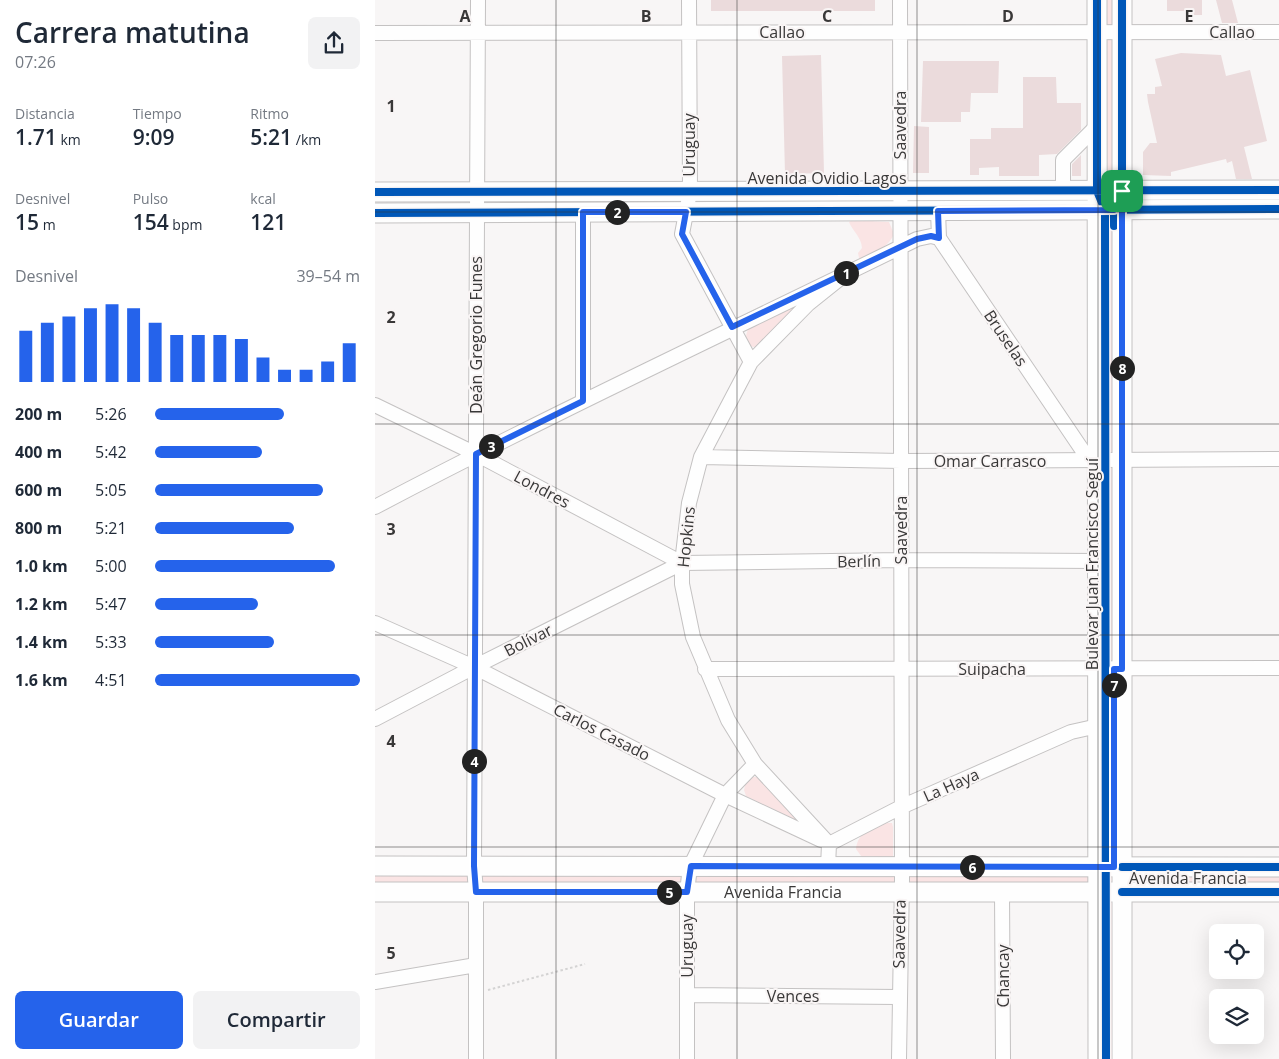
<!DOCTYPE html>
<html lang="es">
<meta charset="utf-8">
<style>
:root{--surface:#fff;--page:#f2f2f3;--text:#1f2937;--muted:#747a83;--accent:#2563eb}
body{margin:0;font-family:"Open Sans",sans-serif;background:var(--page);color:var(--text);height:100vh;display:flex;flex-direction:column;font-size:19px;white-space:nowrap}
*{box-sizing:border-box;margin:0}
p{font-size:16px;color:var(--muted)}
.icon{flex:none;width:28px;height:28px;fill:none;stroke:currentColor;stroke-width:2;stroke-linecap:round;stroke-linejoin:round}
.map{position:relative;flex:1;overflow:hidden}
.side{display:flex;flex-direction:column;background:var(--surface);width:375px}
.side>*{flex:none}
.fabs{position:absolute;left:834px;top:924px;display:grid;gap:10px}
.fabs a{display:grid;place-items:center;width:55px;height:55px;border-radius:8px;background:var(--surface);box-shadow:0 5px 20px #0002;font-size:25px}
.pin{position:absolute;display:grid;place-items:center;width:42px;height:42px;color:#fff;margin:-21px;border-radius:10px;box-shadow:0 2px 8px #0006}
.km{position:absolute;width:25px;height:25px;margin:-12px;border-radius:50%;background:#222;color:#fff;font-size:14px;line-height:25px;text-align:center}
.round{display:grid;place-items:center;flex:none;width:52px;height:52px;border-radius:8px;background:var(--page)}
.head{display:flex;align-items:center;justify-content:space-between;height:85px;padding:0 15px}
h1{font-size:28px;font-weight:600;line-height:38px}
.stats{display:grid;grid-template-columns:repeat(3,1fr);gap:8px;height:85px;padding:5px 15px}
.stats div{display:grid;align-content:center}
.stats b{font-size:21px;font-weight:600}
.stats small{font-size:14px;font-weight:400}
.stats p{font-size:14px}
.chart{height:140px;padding:10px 15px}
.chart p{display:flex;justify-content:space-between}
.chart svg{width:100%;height:90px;margin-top:5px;stroke:var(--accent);stroke-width:6}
.action{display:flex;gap:10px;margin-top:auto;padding:10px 15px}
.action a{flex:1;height:58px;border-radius:8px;background:var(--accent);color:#fff;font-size:20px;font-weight:600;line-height:58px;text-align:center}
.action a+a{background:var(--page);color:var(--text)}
ul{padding:0 15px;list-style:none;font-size:16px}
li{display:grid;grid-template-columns:80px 60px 1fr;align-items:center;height:38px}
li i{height:12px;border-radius:6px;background:var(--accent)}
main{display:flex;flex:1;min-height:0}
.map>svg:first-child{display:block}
.green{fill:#fae4e4}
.building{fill:#ebdbdc}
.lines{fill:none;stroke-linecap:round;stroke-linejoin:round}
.minor-casing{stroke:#c4c2c2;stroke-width:16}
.major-casing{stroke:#c4c2c2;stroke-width:21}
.path{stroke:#d4d3d3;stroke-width:2;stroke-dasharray:2.5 2.5;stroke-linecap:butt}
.minor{stroke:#fefefe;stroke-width:14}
.major{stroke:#fefefe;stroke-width:19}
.cycleway-casing{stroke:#f9f5f5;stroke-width:11}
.cycleway{stroke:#0057b8;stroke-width:8}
.route-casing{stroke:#fff;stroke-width:10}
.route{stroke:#2563eb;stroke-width:6}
.grid{fill:none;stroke:#393838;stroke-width:1;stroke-opacity:0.55}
.labels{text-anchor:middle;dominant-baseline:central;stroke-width:4;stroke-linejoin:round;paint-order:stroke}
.street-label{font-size:16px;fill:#393838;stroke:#f9f5f5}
.grid-label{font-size:16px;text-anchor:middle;font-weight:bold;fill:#393838;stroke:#f9f5f5;stroke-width:4;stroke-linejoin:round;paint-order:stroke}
</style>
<main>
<section class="side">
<div class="head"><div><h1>Carrera matutina</h1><p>07:26</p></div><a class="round"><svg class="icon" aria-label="share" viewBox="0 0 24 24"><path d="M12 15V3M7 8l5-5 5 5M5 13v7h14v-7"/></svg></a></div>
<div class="stats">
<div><p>Distancia</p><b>1.71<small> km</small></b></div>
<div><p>Tiempo</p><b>9:09</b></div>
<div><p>Ritmo</p><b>5:21<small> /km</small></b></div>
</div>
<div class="stats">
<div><p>Desnivel</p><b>15<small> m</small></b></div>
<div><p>Pulso</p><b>154<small> bpm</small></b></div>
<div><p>kcal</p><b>121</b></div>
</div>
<div class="chart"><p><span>Desnivel</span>39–54 m</p>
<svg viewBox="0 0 160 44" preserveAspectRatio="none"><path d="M5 44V19M15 44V15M25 44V12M35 44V8M45 44V6M55 44V8M65 44V15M75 44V21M85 44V21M95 44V21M105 44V23M115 44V32M125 44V38M135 44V38M145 44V34M155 44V25"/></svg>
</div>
<ul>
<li><b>200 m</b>5:26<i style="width:63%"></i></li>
<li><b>400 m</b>5:42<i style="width:52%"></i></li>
<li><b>600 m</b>5:05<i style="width:82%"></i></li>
<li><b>800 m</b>5:21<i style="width:68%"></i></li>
<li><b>1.0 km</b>5:00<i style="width:88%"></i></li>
<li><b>1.2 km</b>5:47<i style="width:50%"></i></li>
<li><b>1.4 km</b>5:33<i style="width:58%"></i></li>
<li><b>1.6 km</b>4:51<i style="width:100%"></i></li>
</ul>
<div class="action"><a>Guardar</a><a>Compartir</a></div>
</section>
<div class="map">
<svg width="904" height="1059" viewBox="0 0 904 1059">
<rect width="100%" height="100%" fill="#f8f6f6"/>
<path class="green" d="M722,0H747V867H904V892H747V1059H723V892H0V866L723,867Z
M477,220L514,222L519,234C513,248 500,252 487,258H484L483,253L487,248C486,236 478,232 474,222Z
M427,302L384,347C370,349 368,335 375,327Z
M378,777H384L428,821L426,824L371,796L369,790L371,781Z
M512,823H517L518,827V858L489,860L481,849C483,831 498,828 512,823Z"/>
<path class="building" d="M336,0H500V11H336Z
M792,0H827V15H811V11H792Z
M841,0H857L863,23H847Z
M806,53L846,55L851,76L875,70L892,141L869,147L877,179H861L857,161L852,163L851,159L796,172V176L768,175V152L775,143H782L773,102L772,94H780V87L787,86L780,59Z
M446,55L449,173L410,174L407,56Z
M548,61H624L623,93H596L595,112H586V122H546Z
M648,77H681L682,103H706V130L682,154L664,155V176H624V167L604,168V175H595V139H616V128H648Z
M539,126L554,127V173H538Z
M706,155V176H697V164Z"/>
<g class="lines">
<g class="minor-casing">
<path id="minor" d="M314,0L315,192L307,234L376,362
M0,33L904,32
M688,191V160L722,126
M563,211L564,238L714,460
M208,212V401
M0,405L101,454L307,563
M326,457L526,461L904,459
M0,507C178,413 361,328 542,239L556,236L564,238
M0,623L99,667L350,795L446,840
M330,669L904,668
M0,719L99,667L307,563L526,560L722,561
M454,844L380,764L353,720L318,637L307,584V563L314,503L326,457L376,362L433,304L473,272
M453,867L454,844L526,807L696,732L723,726
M627,892L628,1059
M0,982L101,965
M312,995L523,997
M101,1059V892L99,866L103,0
M312,1059V892L315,867L350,795L380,764
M524,1059L527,879L525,0"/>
</g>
<g class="major-casing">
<g id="major">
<path d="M722,0L723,1059"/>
<path d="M0,192L904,190"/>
<path d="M0,213L904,209"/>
<path d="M0,866L904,867"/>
<path id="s1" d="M0,892H904"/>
<path d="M747,1059V0"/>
</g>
</g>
<path class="path" d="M113,990L210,964"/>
<use href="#minor" class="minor"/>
<use href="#major" class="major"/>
<g class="cycleway-casing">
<path id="cycleway" d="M722,0V191L730,210L731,1059
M0,192L904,190
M0,213L904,209
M739,226V210L747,191V0
M747,867H904
M747,892H904"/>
</g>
<use href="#cycleway" class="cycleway"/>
</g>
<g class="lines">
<g class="route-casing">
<path id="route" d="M747,191V669H739V867L316,866L312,892H101L99,866L101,454L208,401V212H311L307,234L357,327L542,239L556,236L564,238L563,211L739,210Z"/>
</g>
<use href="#route" class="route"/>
</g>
<path class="grid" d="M181,0V1059M362,0V1059M542,0V1059M723,0V1059M0,212H904M0,424H904M0,635H904M0,847H904"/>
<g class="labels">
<g class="street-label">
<text x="407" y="32">Callao</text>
<text x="857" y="32">Callao</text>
<text transform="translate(525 125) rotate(-90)">Saavedra</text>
<text transform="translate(314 145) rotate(-90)">Uruguay</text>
<text x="452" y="178">Avenida Ovidio Lagos</text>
<text transform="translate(101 335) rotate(-90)">Deán Gregorio Funes</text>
<text transform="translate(631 338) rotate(56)">Bruselas</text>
<text x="615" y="461">Omar Carrasco</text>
<text transform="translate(167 489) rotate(28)">Londres</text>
<text transform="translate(526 530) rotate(-90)">Saavedra</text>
<text transform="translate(311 537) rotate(-84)">Hopkins</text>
<text transform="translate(484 561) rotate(-1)">Berlín</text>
<text transform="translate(717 564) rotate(-90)">Bulevar Juan Francisco Seguí</text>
<text transform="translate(153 640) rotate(-27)">Bolívar</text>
<text x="617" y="669">Suipacha</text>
<text transform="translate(227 732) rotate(27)">Carlos Casado</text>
<text transform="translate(576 785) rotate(-24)">La Haya</text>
<text x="813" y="878">Avenida Francia</text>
<text stroke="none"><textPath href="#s1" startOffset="408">Avenida Francia</textPath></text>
<text transform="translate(524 934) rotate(-89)">Saavedra</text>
<text transform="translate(312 946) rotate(-90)">Uruguay</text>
<text transform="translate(628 976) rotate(-90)">Chancay</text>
<text x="418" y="996">Vences</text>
</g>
</g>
<g class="grid-label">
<text x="90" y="22">A</text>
<text x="271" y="22">B</text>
<text x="452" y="22">C</text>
<text x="633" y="22">D</text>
<text x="814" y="22">E</text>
<text x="16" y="112">1</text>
<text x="16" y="323">2</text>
<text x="16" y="535">3</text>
<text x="16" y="747">4</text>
<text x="16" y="959">5</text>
</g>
</svg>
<div class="fabs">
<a><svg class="icon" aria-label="locate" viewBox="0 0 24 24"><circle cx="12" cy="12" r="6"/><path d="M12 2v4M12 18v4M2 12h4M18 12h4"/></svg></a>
<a><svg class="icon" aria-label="layers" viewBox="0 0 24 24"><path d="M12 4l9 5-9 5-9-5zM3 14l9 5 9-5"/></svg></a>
</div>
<div class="pin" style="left:747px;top:191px;background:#1e9e55"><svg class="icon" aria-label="arrive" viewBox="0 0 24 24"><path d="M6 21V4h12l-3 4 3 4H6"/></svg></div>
<b class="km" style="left:471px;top:273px">1</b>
<b class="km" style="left:242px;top:212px">2</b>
<b class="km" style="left:116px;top:446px">3</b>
<b class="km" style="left:99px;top:761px">4</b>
<b class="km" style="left:294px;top:892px">5</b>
<b class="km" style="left:597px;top:867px">6</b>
<b class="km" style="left:739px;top:685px">7</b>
<b class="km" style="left:747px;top:368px">8</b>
</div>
</main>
